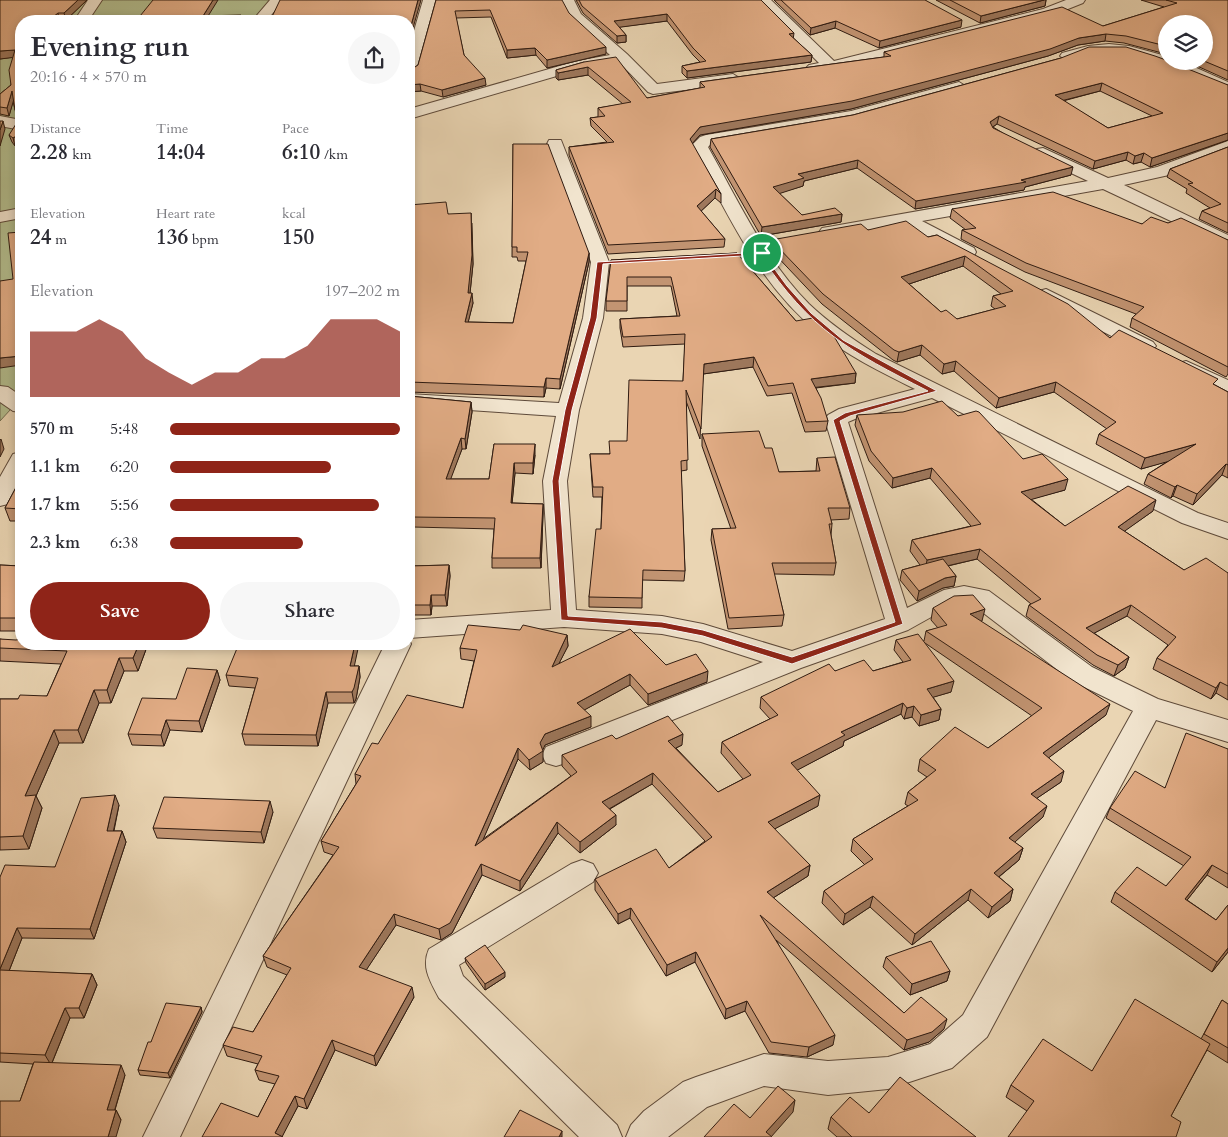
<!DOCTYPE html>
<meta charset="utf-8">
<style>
:root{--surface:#fff;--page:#f7f7f7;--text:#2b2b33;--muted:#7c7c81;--accent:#8f2418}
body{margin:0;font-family:Cardo,serif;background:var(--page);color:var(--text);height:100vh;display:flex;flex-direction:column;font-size:19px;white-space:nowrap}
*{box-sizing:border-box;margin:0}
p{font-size:16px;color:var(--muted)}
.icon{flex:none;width:28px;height:28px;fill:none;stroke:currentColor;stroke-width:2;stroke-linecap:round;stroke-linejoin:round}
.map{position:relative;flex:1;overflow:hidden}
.details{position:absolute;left:15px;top:15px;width:400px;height:635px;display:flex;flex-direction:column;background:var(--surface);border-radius:20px;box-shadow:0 2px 8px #0003}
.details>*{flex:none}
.controls{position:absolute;left:1158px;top:15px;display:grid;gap:10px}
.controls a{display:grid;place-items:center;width:55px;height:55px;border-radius:50%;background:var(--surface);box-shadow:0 2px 8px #0003;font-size:25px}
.pin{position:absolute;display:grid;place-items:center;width:42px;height:42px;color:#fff;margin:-21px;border:2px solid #fff;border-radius:50%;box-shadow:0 1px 5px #0007}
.round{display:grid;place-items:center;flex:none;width:52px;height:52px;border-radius:26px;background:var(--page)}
.head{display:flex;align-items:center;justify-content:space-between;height:85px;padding:0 15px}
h1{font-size:28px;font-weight:600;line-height:38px}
.stats{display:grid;grid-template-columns:repeat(3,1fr);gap:8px;height:85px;padding:5px 15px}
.stats div{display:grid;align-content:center}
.stats b{font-size:21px;font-weight:600}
.stats small{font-size:14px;font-weight:400}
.stats p{font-size:14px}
.chart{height:140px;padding:10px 15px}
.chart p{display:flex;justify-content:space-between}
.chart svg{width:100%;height:90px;margin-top:5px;fill:var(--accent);opacity:.7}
.action{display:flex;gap:10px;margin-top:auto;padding:10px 15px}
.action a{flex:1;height:58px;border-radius:30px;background:var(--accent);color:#fff;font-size:20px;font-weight:600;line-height:58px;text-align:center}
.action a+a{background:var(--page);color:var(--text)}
ul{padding:0 15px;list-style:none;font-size:16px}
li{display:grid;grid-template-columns:80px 60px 1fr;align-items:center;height:38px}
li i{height:12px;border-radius:6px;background:var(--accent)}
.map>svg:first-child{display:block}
.green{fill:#b3be8f;stroke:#716c50}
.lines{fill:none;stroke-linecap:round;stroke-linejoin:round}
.minor-casing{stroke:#5e4a3a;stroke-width:2}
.minor{fill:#f1e4ce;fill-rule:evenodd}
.wall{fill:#c29472;stroke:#2f1b11;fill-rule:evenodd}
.shaded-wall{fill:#9e785d;stroke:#2f1b11}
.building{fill:#e1ac85;stroke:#2f1b11;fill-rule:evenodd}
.route{fill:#8f2418;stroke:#fff;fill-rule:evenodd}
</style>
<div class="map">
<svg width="1228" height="1137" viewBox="0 0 1228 1137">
<rect width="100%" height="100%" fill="#ead5b3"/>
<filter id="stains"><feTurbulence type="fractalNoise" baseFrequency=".004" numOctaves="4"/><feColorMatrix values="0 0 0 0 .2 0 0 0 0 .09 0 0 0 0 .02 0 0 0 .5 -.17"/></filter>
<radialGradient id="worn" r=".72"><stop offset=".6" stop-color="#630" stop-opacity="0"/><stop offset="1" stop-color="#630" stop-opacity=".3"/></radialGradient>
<path class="green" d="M0,0H391L372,21H21V398L0,421Z"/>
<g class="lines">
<g class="minor-casing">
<path id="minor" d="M88,0H102L88,21H74Z
M270,0H284L266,21H252Z
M423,0H437L417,72L409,77V48Z
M560,0H574L581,14L627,54L657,84L733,74L741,79L733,84L653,94L648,92L619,62L584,68L409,119V109L577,61L610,55L570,19Z
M756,0H771L834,61L1043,9L1066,0H1085L1083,3L1053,15L831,71L814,73L806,68L809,65L819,63Z
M1109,44L1129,46L1166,56V61H1181L1228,82V93C1213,89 1199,80 1186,74C1141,54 1115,49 1067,60L1060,56L1062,53L1088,46Z
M959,82L967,87L964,90L852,121L711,144L708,147C738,200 765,260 809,304C829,323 852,339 876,354L1198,513L1228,523V539L1182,523L932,398L855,419L848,422L907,608L944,590L964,586L989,591L1092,667L1158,699L1228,720V742L1156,720L987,1037L952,1068L888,1089L828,1095L764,1086L707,1107L668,1137H626L631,1125L644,1111L683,1082L696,1077L764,1054L828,1061L888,1057L930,1044L963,1015L1133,711L1072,681L973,605L964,604L951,606L908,630L801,668L566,763L556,766L546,763L542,755L546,747L763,662L701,642L662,634L564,627L409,638V620L551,610L543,481L556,416L409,406V394L559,403L583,318L591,262L547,144L549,140H561L609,262L603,318L579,410L567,481L576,610L662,616L703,624L792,651L885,619L825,420L828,415L839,409L915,389C881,372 847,356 817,331C758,284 726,210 691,146L700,137L706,135L851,111Z
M0,116L21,120V130L0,126Z
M1228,141V152L1169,175L1124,185L1228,235V248L1103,189L922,221L974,248L976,252L974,256L967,258L902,224L828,237L822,236L819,232L822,228L828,227L1088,181L1037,157L1035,153L1037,149L1043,148L1108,178L1157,167Z
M21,208V218L0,222V212Z
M1046,289L1153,342L1156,346L1153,350L1146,352L1139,350L1039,299L1036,295L1039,291Z
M1186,361L1228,380V394L1179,371L1176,367L1179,363Z
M0,386L8,387L21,396V412L13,411L0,402Z
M21,452V481L8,504L0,506V477L13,454Z
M409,640L411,644L180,1137H143L385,644H409Z
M582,860L593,864L598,873L593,882L459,965L463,976L617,1125L622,1137H579L439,998C430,981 421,967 429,949L571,864Z"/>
</g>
<use href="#minor" class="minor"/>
</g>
<path class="wall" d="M0,0H87L66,20L21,21V154L19,143L15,146L12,142L9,135L21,122L20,118L17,117L15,110L13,101L9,116L0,114V94L11,85L13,57L0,59Z
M436,0L569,13L606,54L547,68L536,55L507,58L491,17L456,18L464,55L486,85L443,97L421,91L409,92V71L418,65Z
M576,0H761L793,38L812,55L811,62L687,78L682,73V66L700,62L693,55L667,21L619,27L626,35V42L617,43L583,13Z
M774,0H925L961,27L879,48L835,28L810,35Z
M936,0H1046L1045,6L980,23Z
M1141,0H1228V80L1186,61H1204V24H1166V54L1124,43L1105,41L1078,45L1048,56L851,109L700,135L692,144L721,194V203L715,198L701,211L725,239L724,247L608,254L569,155V147L607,142L591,126L590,118L598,117V108L623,104L588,75L558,80L556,78V70L584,62L647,98L700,88V82L884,57V52L1103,26L1164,7Z
M1061,58L1228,85V140L1150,167L1141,162L1133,164L1126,160L1093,169L997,124L993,127L1071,175L1025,187L1024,190L915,209L857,168L804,181L803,186L779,193L802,215L842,214L841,222L761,236L710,147L711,139L853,115ZM1100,91L1152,116L1108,128L1063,101Z
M513,144L589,253V262L560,389L546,388L544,397L409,392V395V205L448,214L472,223L473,264L470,293L473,303L468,322L513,323L526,261H518L517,257H512Z
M1228,147V233L1199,219L1202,211L1210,208L1186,193L1187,189L1167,177L1170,169Z
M952,209L1142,224L1168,223L1228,240V374L1226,377L1130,327L1132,318L1136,314L1025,272L961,239L962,230H966L950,218Z
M868,230L928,237L937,235L1110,338L1215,385L1228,392V478L1222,475L1193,505L1173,496L1171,498L1144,484L1148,474L1168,461L1141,469L1096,444L1099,434L1107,429L1054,392L996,408L954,371L942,374L920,355L897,362L893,360L822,304L770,249L771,240ZM963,266L1001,294L993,296L991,306L995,309L957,319L941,312L909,284Z
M737,253L796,321L856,373L855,383L816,388L828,421L826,431L805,432L792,393L767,396L753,367L703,374L700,439L686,401L687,470L681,471L685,571L684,581L642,580V608L589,607V597L601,529L602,497H593L590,454H609L627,441L683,381L685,344L623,347L620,328V319L677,316L671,286H627V311H606V301L611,260Z
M409,396L471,402L472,412L466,449H462L450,479H489L494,444L535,455L533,474L515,473L512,503L543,504V514L541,568H492V558L494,529L413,527L409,554Z
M857,415L958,416L1023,459L1065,490L1031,499L1065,526L1153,511L1124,531L1184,570L1228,573V700L1216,693L1211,699L1153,669L1157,658L1168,645L1127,616L1094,633L1129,657L1125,668L1114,676L1093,665L1026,616L1029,605L1031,604L977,559L948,566L956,576L954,586L943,588L917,601L900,580L902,570L920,565L910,551L912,540L971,526L930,478L892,488L869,461L855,425Z
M702,434L765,448L779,472L816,471L817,458L850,508L849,519L831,520L832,524L831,535L836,563L834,575L774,574L784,615L782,626L728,629L711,540L712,529H731L702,446Z
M21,478V521H10L5,508Z
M0,565L21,566V638L18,631H0Z
M449,565L450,576L447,606H432L431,615H409V566Z
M933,608L982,621H980L1106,715L1048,758L1061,782L1037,798L1043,817L1014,842L1023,848L1019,860L999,877L1013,889L1010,901L988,918L968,900L912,945L870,907L843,925L822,903L824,891L865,865L851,851L853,839L908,806L905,804L908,792L927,777L918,771L920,759L988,748L1032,716L925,643L951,692L933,697L941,709L939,720L919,726L912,717L904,719L901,714L844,741L843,746L797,770L818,806L774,829L810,865L808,876L773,898L904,1013L944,1029L929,1042L904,1050L776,940L833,1045L807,1057L769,1053L745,1011L725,1019L695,962L666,976L630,918L618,924L595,890V879L669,868L705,841L652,784L610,809L616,825L580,853L558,833L520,891L482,875L452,933L441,940L396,925L366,970L414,997L376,1066L335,1050L307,1109L298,1106L282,1136L202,1137L258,1117L275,1084L259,1080L255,1070L258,1064L227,1056L223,1045L253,1032L287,975L267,967L263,956L333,855L324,852L321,841L356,784L355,774L378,744L463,708L474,661L461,659L460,648L567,635L568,646L559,663L666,665L707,682L648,705L630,685L584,710L591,727L545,745L542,750L543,762L530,770L518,759L483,839L571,776L562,766V755L616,739L682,745L676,748L718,792L743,779L721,753L722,742L770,719L760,708L761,697L835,671H873L903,662L894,650L896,640L924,641L926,631L938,628L931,620Z
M0,639L21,644H148L138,671H124L111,703H99L83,743H59L36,796L42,808L29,849L0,850V699H18L47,696L61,664L0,661Z
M276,649L354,666H359L360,677L356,699L354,703H328L318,746L245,745L242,734L255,688L229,686L226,675Z
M217,670L220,680L202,732L170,730L164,746L132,745L128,734L176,699Z
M1228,749V888L1207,875L1187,900L1216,920L1228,905V952L1212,972L1111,902L1115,892L1166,886L1184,866L1106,818L1110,808L1164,788Z
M119,805L114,831H122L126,842L94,939L22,938L9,971L92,974L97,985L84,1018H70L52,1063L125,1075L115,1110H116L121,1120L20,1101L33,1064L0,1062V877L55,867Z
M273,812L264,843L157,838L153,828Z
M886,957L950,971L947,981L910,995L883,967Z
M465,958L505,977L485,990L466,963Z
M1222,1000L1228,1004V1063L1207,1050L1171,1116L1027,1111L1006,1097L1011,1085L1092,1071L1201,1039Z
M201,1007L202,1012L170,1078L140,1075L138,1070L151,1042Z
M869,1113L976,1137H837L828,1129L831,1117Z"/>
<path class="shaded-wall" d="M78,0H87L66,20L64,13Z
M213,0H218L205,21L203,16Z
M418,0H421L409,42V33Z
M1044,0H1046L1045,6L980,23L981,16Z
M58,13L59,20L58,21H48Z
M667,14V21L614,28V21Z
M241,15L242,21H238Z
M962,20L961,27L879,48L880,41Z
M836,21L835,28L810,35L811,28Z
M794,33L793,40L789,34Z
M1106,34L1105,41L1078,45L1048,56L851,109L700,135L689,147L690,139L700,127L1079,38Z
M626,35V42L617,43V36Z
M606,47V54L547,68V60Z
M535,48L536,55L507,58V50Z
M15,50L17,57L0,59V51Z
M812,55L811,62L687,78V71Z
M588,67V75L558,80V73Z
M485,78L486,85L443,97L442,90Z
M1102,83L1100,91L1053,103L1055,95Z
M420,84L421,91L409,92V85Z
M12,91L14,99L9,116L7,108Z
M999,116L997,124L988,130L990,122Z
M3,121L5,129L0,146V130Z
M1228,133V140L1150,167L1152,158Z
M18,135L20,143L15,146L13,138Z
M1128,152L1126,160L1093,169L1095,161Z
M1144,153L1141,162L1133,164L1135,156Z
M413,158L414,166L409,167V159Z
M858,160L857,168L804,181L803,186L772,196L773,187L798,174Z
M1073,167L1071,175L1025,187L1024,190L915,209L916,201L1021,180Z
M716,189L715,198L697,215V206Z
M471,213L473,264L469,303L468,293Z
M842,214L841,222L761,236L762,227Z
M589,253V262L560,389V379Z
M965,256L963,266L900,287L901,277Z
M472,293L473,303L466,331L465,322Z
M922,345L920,355L897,362L899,352Z
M21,356V365L0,368V358Z
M754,357L753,367L703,374L704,364Z
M956,361L954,371L942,374L944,364Z
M856,373L855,383L810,388L811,379Z
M546,378V388L544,397V387Z
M1056,382L1054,392L996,408L999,398Z
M471,402L472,412L466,449L465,439Z
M461,438L462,449L447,489L446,479Z
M1,439L4,449L0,457V440Z
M535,444V455L533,474V463Z
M1196,444L1192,455L1141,469L1145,458Z
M514,463L515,473L511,514V503Z
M1226,464L1222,475L1193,505L1197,494Z
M932,468L930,478L892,488L893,478Z
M1068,479L1065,490L1019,503L1021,492Z
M1177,485L1173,496L1171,498L1175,487Z
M1156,500L1153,511L1115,538L1118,527Z
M543,504V514L541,568L540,558Z
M412,517L413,527L409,554V536Z
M980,549L977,559L925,571L927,560Z
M449,565L450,576L447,606L445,595Z
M956,576L954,586L943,588L917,601L919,591L945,578Z
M431,595L432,606L431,615L430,605Z
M1131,605L1127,616L1083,639L1086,628Z
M985,609L982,621L967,626L970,614Z
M567,635L568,646L552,677V667Z
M139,644H148L138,671L133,658Z
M355,644H359L352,677L350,666Z
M1129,657L1125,668L1114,676L1118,665Z
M119,658L124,671L111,703L107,690Z
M359,666L360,677L356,699L354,703L352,692Z
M217,670L220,680L202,732L199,721Z
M708,671L707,682L648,705V694Z
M630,674V685L577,714V703Z
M954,681L951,692L924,700L927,689Z
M1220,682L1216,693L1211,699L1216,688Z
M94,690L99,703L83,743L78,730Z
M326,692L328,703L318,746L316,735Z
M903,703L901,714L844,741L843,746L790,774L791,763L841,732Z
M1110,704L1106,715L1039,765L1043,753Z
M914,706L912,717L904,719L907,708Z
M941,709L939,720L919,726L921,715Z
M591,716V727L545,745L542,752L543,751V762L530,770L529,760L545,734Z
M166,720L170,730L164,746L161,735Z
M54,730L59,743L36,796L42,808L29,849L23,836L25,796Z
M683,734L682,745L668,752V741Z
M518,748V759L476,856L475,846Z
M1064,771L1061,782L1027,805L1031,794Z
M653,773L652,784L602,813V802Z
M115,795L119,805L111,842L107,831Z
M820,795L818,806L767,833L768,822Z
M270,801L273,812L264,843L261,832Z
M1047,806L1043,817L1006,850L1009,838Z
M616,815V825L580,853V842Z
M557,822L558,833L520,891V881Z
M122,831L126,842L94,939L90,929Z
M1023,848L1019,860L990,884L994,873Z
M481,864L482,875L452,933L441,940L439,929Z
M810,865L808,876L765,903L767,892Z
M1212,865L1207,875L1180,909L1185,899Z
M971,889L968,900L912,945L915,934Z
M1013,889L1010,901L988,918L992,907Z
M873,896L870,907L843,925L845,914Z
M631,908L630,918L618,924V914Z
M394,914L396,925L361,978L359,967Z
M17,928L22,938L5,981L0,971V969Z
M1228,948V952L1212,972L1217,962Z
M696,952L695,962L666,976L667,965Z
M950,971L947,981L910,995L912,984Z
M505,972V977L485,990V984Z
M92,974L97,985L84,1018L79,1008Z
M412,987L414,997L376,1066L374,1056Z
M747,1001L745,1011L725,1019L726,1009Z
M201,1007L202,1012L170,1078L168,1073Z
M65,1008L70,1018L51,1065L45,1055Z
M947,1019L944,1029L929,1042L904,1050L907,1040Z
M835,1035L833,1045L807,1057L809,1047Z
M332,1040L335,1050L307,1109L304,1099Z
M121,1065L125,1075L112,1119L107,1110Z
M295,1096L298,1106L282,1137L275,1133Z
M795,1100L793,1112L771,1137L766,1132Z
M116,1110L121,1120L116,1137H108Z
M562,1131V1137H559Z"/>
<path class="building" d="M0,0H78L64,13H58L48,21H21V150H20L18,135L13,138L9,135L16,124L21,122L20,111L15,110L12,91L7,108L0,107V94L11,85L9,70L15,50L0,51Z
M153,0H213L203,16L241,15L238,21H136Z
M280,0H418L409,33V21H270Z
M436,0H562L569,13L606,47L547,60L535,48L507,50L490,10L455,11L464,55L485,78L442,90L420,84L409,85V71L418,65Z
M579,0H761L794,33L789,34L812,55L687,71L682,66L706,61L693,48L667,14L614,21L626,35L617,36L582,6Z
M781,0H925L962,20L880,41L836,21L811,28Z
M950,0H1044L981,16Z
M1166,0H1228V71L1204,61V24H1166V46L1126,36L1106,34L1079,38L1050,49L852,101L700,127L690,139L721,194L716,189L697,206L725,239L608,245L569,147L614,142L590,118L605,116L598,108L631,102L588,67L558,73L556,70L584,62L616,57L647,98L705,87L700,82L891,56L884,52L1062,7L1103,26L1177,3Z
M1089,47H1126L1155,56L1166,60V61H1168L1228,85V133L1152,158L1144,153L1135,156L1128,152L1095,161L999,116L990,122L993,128L1073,167L1021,180L1026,182L916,201L858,160L798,174L804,178L773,187L802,215L835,208L842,214L762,227L711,139L853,115L1061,58ZM1102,83L1163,113L1108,128L1055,95Z
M0,121H3L0,130Z
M513,144H548L589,253L560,379L546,378L544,387L409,382V205L446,202L448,214L471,213L472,255L468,293H472L465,322L513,323L528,252H517V247H512Z
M1228,147V223L1202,211L1221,204L1188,184L1193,183L1170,169Z
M409,151L413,158L409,159Z
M1053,192L1142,224L1151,217L1168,223L1181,218L1228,240V367L1132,318L1144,307L1026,263L962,230L976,228L952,209Z
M906,221L928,237L937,235L1068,304L1110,338L1119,330L1218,379L1213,384L1228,392V465L1226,464L1197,494L1177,485L1175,487L1148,474L1196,444L1145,458L1099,434L1116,422L1056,382L999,398L956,361L944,364L922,345L899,352L894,350L823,294L771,240L861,224L868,230ZM965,256L1013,291L993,296L1006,306L957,319L946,310L941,312L901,277Z
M21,232V356L0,358V281L13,279L8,233Z
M737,253L796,321L813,318L832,333L856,373L811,379L821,398L828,421L806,422L793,383L768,386L754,357L704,364L701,429L686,390L688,460L681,461L685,571L643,570L642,598L589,597L596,529H601L603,487H593L590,454H610L609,441H627L629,380L683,381L685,334L623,337L620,319L680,316L671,277H627V301H606L611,260Z
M409,396L471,402L465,439L461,438L446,479H489L494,444H535L533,463H514L511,503L543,504L540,558H492L495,518L412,517L409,536Z
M942,401L958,416L976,411L979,412L1023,459L1042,454L1068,479L1021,492L1065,526L1128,486L1156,500L1118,527L1184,570L1206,558L1228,573V686L1220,682L1216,688L1157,658L1176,637L1131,605L1086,628L1129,657L1118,665L1097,655L1029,605L1041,599L980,549L927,560L912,540L981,524L932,468L893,478L871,451L857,415L903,412Z
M759,431L765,448H772L779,472L820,471L817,458L835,457L850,508H828L832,524H829L836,563H772L784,615L729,618L712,529L736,528L702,434Z
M21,478V509L5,508Z
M943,559L956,576L945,578L919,591L902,570Z
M0,565L21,566V629H18L16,618H0Z
M449,565L445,595H431L430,605H409V566Z
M973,595L985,609L970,614L1110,704L1043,753L1064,771L1031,794L1047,806L1009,838L1023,848L994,873L1013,889L992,907L971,889L915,934L873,896L845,914L824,891L873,859L853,839L918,800L908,792L936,770L920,759L955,727L988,748L1042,708L926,631L947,625L933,608L954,596Z
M468,625L520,630L523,625L567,635L552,667L630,629L666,665L696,654L708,671L648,694L630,674L577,703L591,716L545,734L540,743L543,751L529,760L518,748L475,846L577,772L562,755L612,735L616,739L668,716L683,734L668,741L718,792L751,775L722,742L778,715L761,697L829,664L835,671L864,660L873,671L911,660L896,640L918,634L954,681L927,689L941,709L921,715L914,706L907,708L903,703L841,732L845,735L791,763L820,795L768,822L810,865L767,892L904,1013L921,997L947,1019L932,1032L907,1040L760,915L835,1035L809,1047L771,1042L747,1001L726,1009L696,952L667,965L631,908L618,914L595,879L656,849L669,868L712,837L653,773L602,802L616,815L580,842L557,822L520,881L481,864L450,923L439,929L394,914L359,967L412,987L374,1056L332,1040L304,1099L295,1096L275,1133L283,1137H202L221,1103L258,1117L279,1076L255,1070L262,1056L223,1045L233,1027L253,1032L291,968L263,956L339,847L321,841L361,776L355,774L372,743L378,744L407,695L463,708L477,650L460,648Z
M0,639L16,640L21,639V644H139L133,658H119L107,690H94L78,730H54L25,796L36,795L23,836L0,837V699H18L20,695L47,696L67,651L0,648Z
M277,644H355L350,666H359L354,688L352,692H326L316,735L242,734L258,678L226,675L238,646L276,649Z
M187,668L217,670L199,721L166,720L161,735L128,734L142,698L176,699Z
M1186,733L1228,749V874L1212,865L1185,899L1216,920L1228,905V948L1217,962L1115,892L1137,867L1166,886L1191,857L1110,808L1135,771L1165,788Z
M115,795L107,831H122L90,929L17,928L0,969V877L5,865L55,867L81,798Z
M164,797L270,801L261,832L153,828Z
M931,941L950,971L912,984L886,957Z
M485,945L505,972L485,984L465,958Z
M0,970L92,974L79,1008H65L45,1055L0,1053Z
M1135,999L1210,1044L1171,1116L1181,1122L1176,1137H1008L1034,1101L1011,1085L1043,1039L1092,1071Z
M1222,1000L1228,1004V1048L1204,1034Z
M166,1003L201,1007L168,1073L138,1070L148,1042H151Z
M34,1062L121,1065L107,1110H116L108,1137H0V1101H20Z
M900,1077L976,1137H852L831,1117L850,1097L869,1113Z
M778,1086L795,1100L766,1132L772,1137H704L734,1104L750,1118Z
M520,1110L562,1131L559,1137H504Z"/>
<path class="route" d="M762,252L787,286L811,313L843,340L937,391L850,416L840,421L903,624L792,664L703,636L662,628L561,620L552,481L565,410L590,318L597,262ZM760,255C810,330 849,351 928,391L845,413L833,420L895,622L792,657L703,630L662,622L568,616L559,481L572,410L597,318L603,264Z"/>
<rect width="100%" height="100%" filter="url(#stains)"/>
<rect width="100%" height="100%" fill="url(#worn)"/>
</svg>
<div class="controls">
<a><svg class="icon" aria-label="layers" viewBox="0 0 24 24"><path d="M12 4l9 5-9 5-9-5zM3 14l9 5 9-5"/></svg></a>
</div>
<div class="pin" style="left:762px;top:253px;background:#1e9e55"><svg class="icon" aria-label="arrive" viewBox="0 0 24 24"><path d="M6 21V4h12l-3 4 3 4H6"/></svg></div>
<section class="details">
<div class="head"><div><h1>Evening run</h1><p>20:16 · 4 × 570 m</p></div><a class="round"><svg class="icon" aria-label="share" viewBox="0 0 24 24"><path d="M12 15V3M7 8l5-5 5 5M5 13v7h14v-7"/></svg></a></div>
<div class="stats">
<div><p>Distance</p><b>2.28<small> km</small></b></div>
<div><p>Time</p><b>14:04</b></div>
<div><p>Pace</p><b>6:10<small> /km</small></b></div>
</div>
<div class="stats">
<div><p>Elevation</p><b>24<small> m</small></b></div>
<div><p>Heart rate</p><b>136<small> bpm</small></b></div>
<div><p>kcal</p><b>150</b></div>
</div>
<div class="chart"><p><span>Elevation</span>197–202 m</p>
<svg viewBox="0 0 160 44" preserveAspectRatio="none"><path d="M0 44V12L10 12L20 12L30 6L40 12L50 25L60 32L70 38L80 32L90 32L100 25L110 25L120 19L130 6L140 6L150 6L160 12V44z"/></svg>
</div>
<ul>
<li><b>570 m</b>5:48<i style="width:100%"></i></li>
<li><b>1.1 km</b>6:20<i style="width:70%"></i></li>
<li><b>1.7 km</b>5:56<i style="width:91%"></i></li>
<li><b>2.3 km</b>6:38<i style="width:58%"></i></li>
</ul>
<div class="action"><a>Save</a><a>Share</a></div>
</section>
</div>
